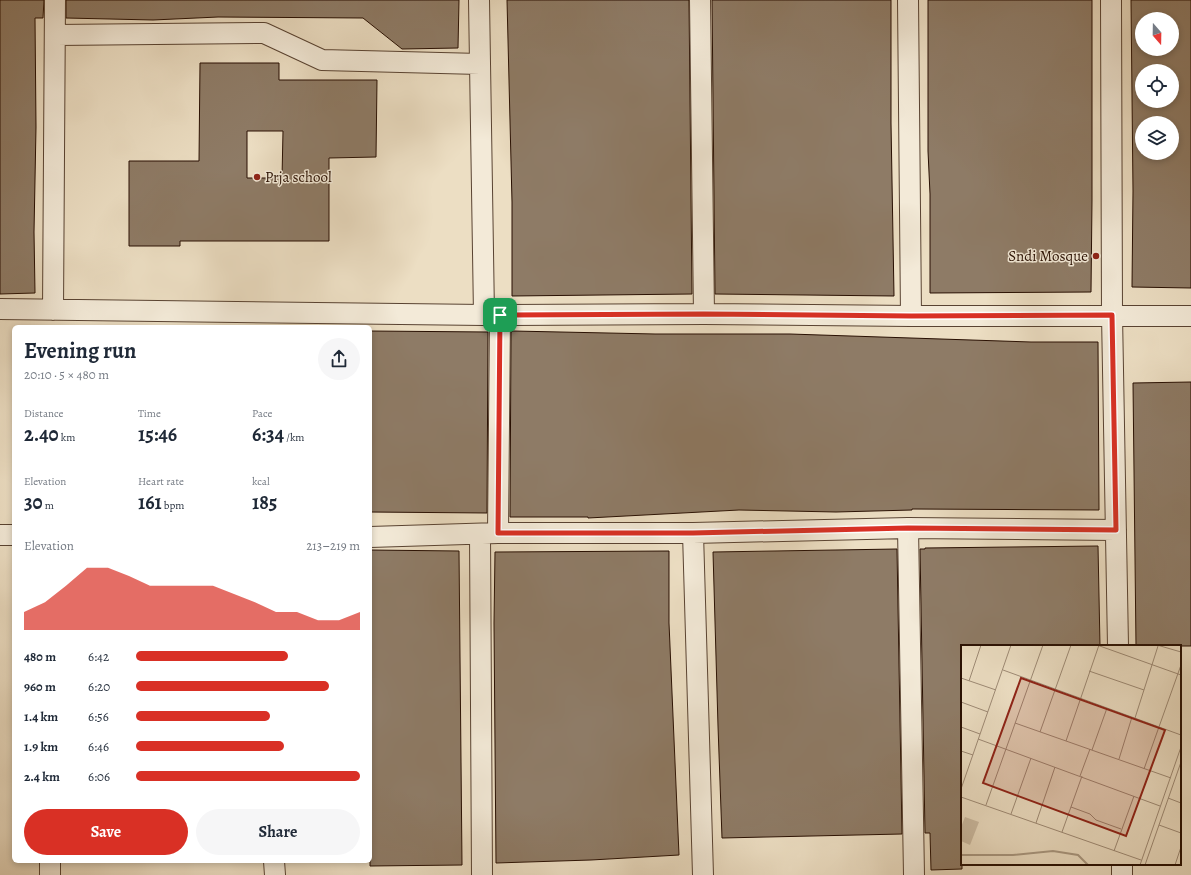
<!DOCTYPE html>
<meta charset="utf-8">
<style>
:root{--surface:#fff;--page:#f6f6f7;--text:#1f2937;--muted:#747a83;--accent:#d93025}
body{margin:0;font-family:Alegreya,serif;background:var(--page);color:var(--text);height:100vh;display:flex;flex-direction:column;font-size:15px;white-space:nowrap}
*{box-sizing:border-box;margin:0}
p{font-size:13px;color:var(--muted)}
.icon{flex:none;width:22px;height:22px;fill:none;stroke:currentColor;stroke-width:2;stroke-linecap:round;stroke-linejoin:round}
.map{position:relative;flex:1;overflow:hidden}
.panel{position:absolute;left:12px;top:325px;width:360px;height:538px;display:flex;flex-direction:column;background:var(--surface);border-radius:6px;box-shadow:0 2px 6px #0003}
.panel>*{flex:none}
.needle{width:26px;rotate:160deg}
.tools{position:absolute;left:1135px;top:12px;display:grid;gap:8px}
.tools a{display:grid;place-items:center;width:44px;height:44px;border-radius:50%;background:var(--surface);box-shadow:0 2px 6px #0003;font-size:20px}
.pin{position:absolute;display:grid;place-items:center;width:34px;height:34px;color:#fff;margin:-17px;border-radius:8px;box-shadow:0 2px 6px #0006}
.round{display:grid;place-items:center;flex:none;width:42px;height:42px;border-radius:21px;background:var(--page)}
.summary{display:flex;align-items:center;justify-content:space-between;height:68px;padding:0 12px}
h1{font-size:22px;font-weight:700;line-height:30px}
.figures{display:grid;grid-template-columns:repeat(3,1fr);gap:6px;height:68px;padding:4px 12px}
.figures div{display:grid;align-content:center}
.figures b{font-size:20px;font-weight:700}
.figures small{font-size:11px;font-weight:400}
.figures p{font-size:11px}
.chart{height:112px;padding:8px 12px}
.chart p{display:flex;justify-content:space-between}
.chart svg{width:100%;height:72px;margin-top:4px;fill:var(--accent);opacity:.7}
.cta{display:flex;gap:8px;margin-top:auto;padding:8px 12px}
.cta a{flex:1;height:46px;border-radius:24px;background:var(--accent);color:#fff;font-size:16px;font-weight:700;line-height:46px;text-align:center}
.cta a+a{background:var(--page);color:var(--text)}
ul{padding:0 12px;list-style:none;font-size:13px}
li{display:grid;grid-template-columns:64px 48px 1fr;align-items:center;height:30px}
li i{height:10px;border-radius:5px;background:var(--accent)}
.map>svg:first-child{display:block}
.building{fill:#8e7b66;stroke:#280f02;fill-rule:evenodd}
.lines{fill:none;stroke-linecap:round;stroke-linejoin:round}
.minor-casing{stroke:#594332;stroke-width:22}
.minor{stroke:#f3ead8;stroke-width:20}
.route-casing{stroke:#fff;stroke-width:8}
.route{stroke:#d93025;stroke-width:5}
.poi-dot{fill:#8f2418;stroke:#f3ead8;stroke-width:1.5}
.labels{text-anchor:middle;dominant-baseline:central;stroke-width:3;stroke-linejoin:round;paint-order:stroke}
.poi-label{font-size:15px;fill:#280f02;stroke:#f3ead8;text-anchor:start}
.inset-river{fill:none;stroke:#a99881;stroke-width:2}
.inset-road{fill:none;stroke:#9e8b76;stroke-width:1}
.view{fill:#8f2418;fill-opacity:0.15;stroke:#8f2418;stroke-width:2}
.inset-edge{fill:none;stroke:#280f02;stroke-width:2}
</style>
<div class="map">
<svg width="1191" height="875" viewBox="0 0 1191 875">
<rect width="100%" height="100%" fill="#ecdec3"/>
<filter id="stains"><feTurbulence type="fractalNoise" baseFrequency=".005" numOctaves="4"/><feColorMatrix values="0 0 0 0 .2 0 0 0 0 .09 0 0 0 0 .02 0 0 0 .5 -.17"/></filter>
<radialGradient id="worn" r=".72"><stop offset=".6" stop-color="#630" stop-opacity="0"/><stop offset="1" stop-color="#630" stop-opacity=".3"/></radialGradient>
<path class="building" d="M0,0H44L43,18H35L36,127L34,232L35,293L0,294Z
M66,0H459L458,48L402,49L363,18L218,17L153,20L66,18Z
M507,0H689L692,294L512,296V202Z
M712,0H891V123L894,296L715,294Z
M928,0H1092V200L1091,292L930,293V194L928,151Z
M1131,0H1191V288L1132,287L1133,191ZM1142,19H1172V49H1142ZM1142,71H1172V101H1142ZM1142,123H1172V153H1142Z
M200,63H279V80H377L376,157L329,158V241H180V246H129V161H199ZM247,131H283L282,178H247Z
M370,331L488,332L487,513L370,512Z
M513,331L655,334H790L1031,342H1098L1099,510L912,509V510L836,512L739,510L588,518V517H510L511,332Z
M1191,382V646H1136L1133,383Z
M1098,546L1100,646H962V869L931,870L930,833H925L920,549H925V548Z
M897,549L902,834L722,838L718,726L713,552Z
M370,550L459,551L462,865L370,866Z
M669,551V623L679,855L591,860L496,863L494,623L495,552Z"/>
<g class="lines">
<g class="minor-casing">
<path id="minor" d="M479,0L484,315
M700,0L704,314
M908,0L911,316
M1111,0L1112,315L1118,646
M56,35L264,33L322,60L480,64
M0,309L484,315L704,314L911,316H1191
M53,310L55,0
M908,528L914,875
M498,533L500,315
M693,533L703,875
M0,535H14
M480,535L482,875
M370,537L498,533H693L908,528L1116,530
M274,861L275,875
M1122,864V875
M50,875V861"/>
</g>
<use href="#minor" class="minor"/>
</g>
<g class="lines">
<g class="route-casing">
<path id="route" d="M704,314L911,316L1112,315L1116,530L908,528L693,533H498L500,315Z"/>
</g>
<use href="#route" class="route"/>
</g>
<g class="poi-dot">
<circle cx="257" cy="177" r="4"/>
<circle cx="1096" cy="256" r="4"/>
</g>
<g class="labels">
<g class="poi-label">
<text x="265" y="177">Prja school</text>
<text x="1088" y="256" text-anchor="end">Sndi Mosque</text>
</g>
</g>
<g transform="translate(961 645)">
<rect width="220" height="220" fill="#ecdec3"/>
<path d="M4,172L18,177L9,200L0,196V182Z" fill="#cbbba2"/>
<path class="inset-river" d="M0,210H52L92,206L117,210L127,220"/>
<path class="inset-road" d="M136,0L220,30M196,0L220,7M42,25L220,90M128,26L183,45M0,33L35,45M8,36L20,0M0,57L27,67M174,73L197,1M54,78L210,133M0,82L19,89M79,87L110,0M17,94L199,161M105,96L138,0M131,105L146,63M0,106L12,110M158,114L171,72M183,124L220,20M119,131L129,104M0,144L50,0M0,152L180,215M207,153L220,158M25,160L82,0M110,162L129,169L135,175L160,184M50,169L70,113M75,178L94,122M198,180L220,188M101,187L121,131M153,206L173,151M179,220L220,102M184,220L220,117M214,220L220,202"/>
<path class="view" d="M60,33L204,85L165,191L22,138Z"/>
<rect width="220" height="220" class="inset-edge"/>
</g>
<rect width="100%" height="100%" filter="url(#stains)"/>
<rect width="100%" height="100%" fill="url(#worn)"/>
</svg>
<div class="tools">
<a><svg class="needle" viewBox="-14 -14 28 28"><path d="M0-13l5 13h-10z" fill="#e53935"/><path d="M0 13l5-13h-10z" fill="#747a83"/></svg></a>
<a><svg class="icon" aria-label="locate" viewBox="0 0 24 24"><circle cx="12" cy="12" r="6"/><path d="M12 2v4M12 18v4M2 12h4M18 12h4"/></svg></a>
<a><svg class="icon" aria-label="layers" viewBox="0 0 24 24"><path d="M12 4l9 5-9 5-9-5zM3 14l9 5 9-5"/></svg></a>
</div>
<div class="pin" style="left:500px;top:315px;background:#1e9e55"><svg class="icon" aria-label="arrive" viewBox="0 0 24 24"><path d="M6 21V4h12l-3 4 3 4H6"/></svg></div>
<section class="panel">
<div class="summary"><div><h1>Evening run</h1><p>20:10 · 5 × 480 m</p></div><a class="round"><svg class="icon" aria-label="share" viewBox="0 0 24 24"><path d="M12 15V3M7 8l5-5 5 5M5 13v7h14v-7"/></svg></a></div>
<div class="figures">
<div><p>Distance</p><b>2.40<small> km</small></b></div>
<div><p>Time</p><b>15:46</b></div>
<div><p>Pace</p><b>6:34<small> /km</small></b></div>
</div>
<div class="figures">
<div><p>Elevation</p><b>30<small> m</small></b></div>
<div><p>Heart rate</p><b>161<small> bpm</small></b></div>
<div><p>kcal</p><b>185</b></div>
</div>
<div class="chart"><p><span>Elevation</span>213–219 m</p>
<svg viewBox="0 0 160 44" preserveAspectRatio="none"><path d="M0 44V33L10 27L20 17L30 6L40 6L50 11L60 17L70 17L80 17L90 17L100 22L110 27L120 33L130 33L140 38L150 38L160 33V44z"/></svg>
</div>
<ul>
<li><b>480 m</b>6:42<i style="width:68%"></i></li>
<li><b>960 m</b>6:20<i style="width:86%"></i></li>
<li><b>1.4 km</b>6:56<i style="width:60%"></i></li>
<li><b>1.9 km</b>6:46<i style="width:66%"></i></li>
<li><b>2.4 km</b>6:06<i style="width:100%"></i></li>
</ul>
<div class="cta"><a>Save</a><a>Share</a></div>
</section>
</div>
